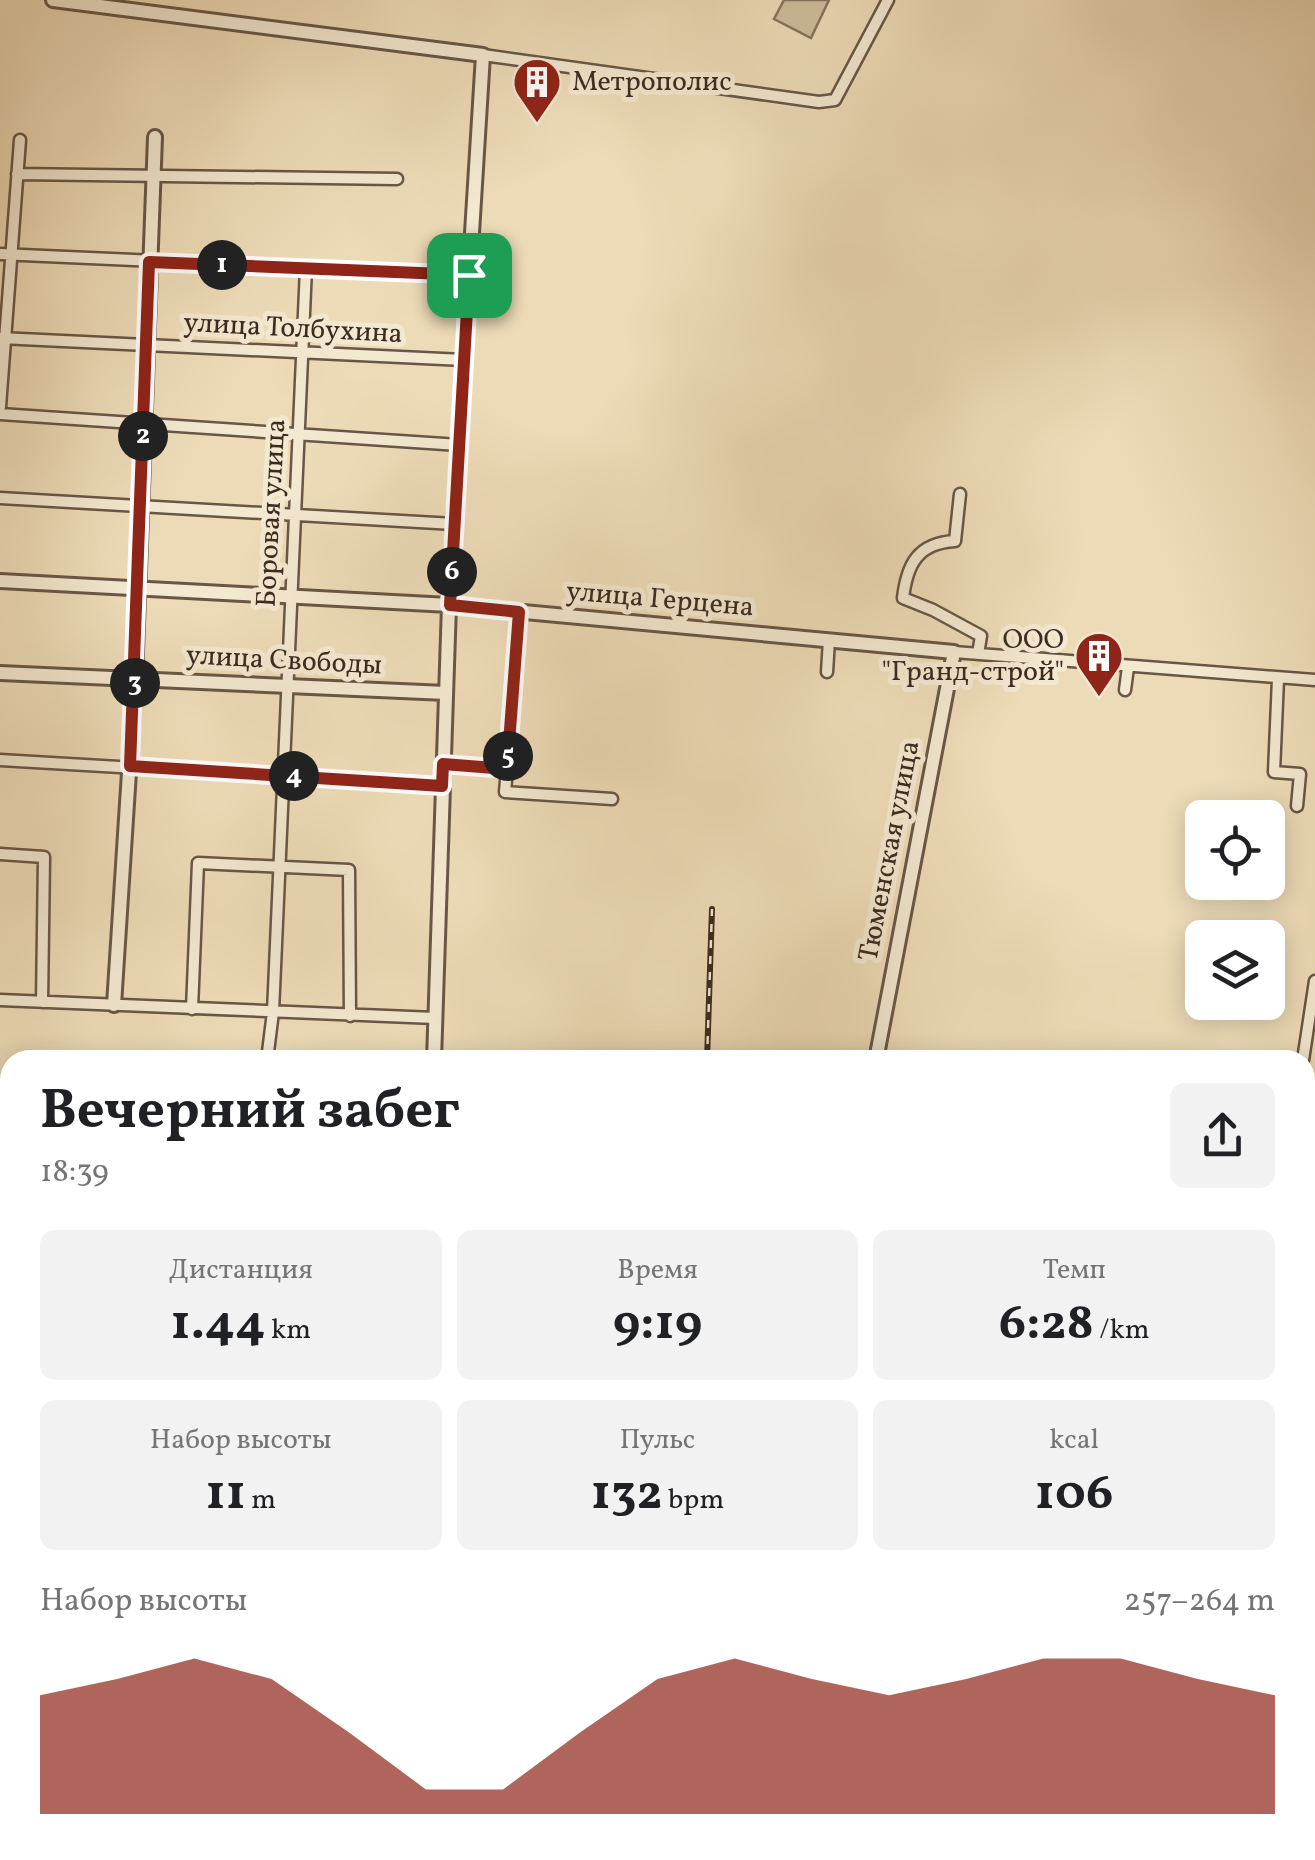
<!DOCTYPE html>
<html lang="ru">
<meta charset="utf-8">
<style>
:root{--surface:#fff;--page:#f2f2f2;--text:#202124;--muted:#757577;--accent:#8f2418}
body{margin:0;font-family:Vollkorn,serif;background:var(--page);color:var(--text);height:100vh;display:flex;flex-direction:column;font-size:38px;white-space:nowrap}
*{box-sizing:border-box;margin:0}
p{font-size:32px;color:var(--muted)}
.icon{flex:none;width:55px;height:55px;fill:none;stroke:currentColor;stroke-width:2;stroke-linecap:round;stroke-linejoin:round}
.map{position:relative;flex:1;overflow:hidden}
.side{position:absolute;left:0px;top:1050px;width:1315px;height:810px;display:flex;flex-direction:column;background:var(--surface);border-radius:30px 30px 0 0;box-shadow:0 5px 25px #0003}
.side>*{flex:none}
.buttons{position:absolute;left:1185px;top:800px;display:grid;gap:20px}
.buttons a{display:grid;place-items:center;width:100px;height:100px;border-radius:15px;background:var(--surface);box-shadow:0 5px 25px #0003;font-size:50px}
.pin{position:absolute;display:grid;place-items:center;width:85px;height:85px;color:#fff;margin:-42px;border-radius:20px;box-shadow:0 5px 15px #0006}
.km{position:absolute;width:50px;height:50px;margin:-25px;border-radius:50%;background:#222;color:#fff;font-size:28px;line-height:50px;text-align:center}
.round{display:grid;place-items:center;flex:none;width:105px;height:105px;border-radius:15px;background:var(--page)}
.summary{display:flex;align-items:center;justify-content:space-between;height:170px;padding:0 40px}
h1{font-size:55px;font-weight:700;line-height:75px}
.stats{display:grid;grid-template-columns:repeat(3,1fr);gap:15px;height:170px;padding:10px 40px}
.stats div{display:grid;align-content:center;border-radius:15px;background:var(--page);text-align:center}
.stats b{font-size:50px;font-weight:700}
.stats small{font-size:28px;font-weight:400}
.stats p{font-size:28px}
.chart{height:280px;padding:20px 40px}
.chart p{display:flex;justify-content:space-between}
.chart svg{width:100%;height:180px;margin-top:10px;fill:var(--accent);opacity:.7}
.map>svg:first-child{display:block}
.green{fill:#cfbd9d;stroke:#86745e;stroke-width:2.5}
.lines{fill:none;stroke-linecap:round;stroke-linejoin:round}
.minor-casing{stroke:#685746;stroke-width:15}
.tertiary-casing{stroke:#685746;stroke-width:18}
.primary-casing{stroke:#3c2b20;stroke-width:20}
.minor{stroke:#f3e8d0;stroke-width:10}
.tertiary{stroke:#f3e8d0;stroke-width:12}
.primary{stroke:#eddbb7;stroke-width:15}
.rail-casing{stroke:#3c2b20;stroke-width:6}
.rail{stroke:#f3e8d0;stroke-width:2.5;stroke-dasharray:8;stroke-linecap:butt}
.route-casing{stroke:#fff;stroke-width:20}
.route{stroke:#8f2418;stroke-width:12}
.labels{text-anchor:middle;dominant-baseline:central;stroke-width:10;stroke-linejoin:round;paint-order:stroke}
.poi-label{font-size:28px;fill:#3c2b20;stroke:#f3e8d0;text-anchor:start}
.street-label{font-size:28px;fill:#3c2b20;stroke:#f3e8d0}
</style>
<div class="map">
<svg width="1315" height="1860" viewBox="0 0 1315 1860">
<rect width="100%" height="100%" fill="#eddbb7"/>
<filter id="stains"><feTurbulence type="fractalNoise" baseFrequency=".002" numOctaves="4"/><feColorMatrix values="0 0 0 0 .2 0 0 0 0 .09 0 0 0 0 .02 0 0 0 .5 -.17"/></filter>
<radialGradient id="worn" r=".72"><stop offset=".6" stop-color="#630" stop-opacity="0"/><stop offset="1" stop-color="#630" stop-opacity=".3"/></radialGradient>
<path class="green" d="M784,0H829L811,38L774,19Z
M10,1155V1340L0,1332V1163Z"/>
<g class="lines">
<g class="minor-casing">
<path id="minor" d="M483,55L819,102L835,100L888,0
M17,174L397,179
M0,254L469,275
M0,338L464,360
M0,407L20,140
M0,414L459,445
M960,494L955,541C918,543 907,564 903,598L933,610L981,636L978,654
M0,498L454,524
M954,652L1315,680
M827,672L829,640
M1278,679L1274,772L1300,774L1297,806
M1125,690L1128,667
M0,760L442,786
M443,764L507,769L519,612
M507,769L505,792L612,799
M0,854L44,857L42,1002
M0,1000L435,1018
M192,1009L198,863L349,870L350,1016
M267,1060L273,1012C285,764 294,516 306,268
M1303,1060L1315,981
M0,1459L10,1462
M0,1619L10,1621
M0,1667L10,1669
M0,1755L10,1757
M0,1850L45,1860
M179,1850L182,1860
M384,1850L387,1860
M582,1850L587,1860
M102,1860V1850
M192,1860L217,1850
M641,1860L659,1850"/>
</g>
<g class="tertiary-casing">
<path id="tertiary" d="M53,0L483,55L449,605L434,1060
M0,581L449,605L954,652L876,1060
M0,673L446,693
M114,1005L135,679L155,137
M0,1088L10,1086"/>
</g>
<g class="primary-casing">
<path id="primary" d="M1305,1658L1315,1657
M749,1850V1860"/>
</g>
<use href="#minor" class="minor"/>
<use href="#tertiary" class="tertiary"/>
<use href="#primary" class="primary"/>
<g class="rail-casing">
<path id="rail" d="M707,1060L712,909
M1305,1368L1315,1308
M1305,1424L1315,1404
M0,1486L10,1489
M0,1504L10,1508
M1305,1527L1315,1525
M909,1850L923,1860"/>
</g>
<use href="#rail" class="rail"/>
</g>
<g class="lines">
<g class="route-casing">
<path id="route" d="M149,262L469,275L450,605L519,612L507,769L443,764L442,786L130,766Z"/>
</g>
<use href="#route" class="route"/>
</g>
<defs>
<g id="building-pin" transform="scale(2.5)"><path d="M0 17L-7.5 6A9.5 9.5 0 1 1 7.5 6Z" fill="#8f2418" stroke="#f3e8d0"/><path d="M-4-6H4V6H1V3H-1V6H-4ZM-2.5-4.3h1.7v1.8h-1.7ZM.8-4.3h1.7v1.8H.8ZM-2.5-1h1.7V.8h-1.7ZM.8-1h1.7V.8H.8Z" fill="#fff"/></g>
</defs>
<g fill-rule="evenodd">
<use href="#building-pin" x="537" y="82"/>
<use href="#building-pin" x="1099" y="656"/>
</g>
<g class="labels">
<g class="poi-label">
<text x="572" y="82">Метрополис</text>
<text x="1064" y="640" text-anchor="end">ООО<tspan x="1064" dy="32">"Гранд-строй"</tspan></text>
</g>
<g class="street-label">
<text transform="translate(293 329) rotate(3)">улица Толбухина</text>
<text transform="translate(272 513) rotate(-87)">Боровая улица</text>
<text transform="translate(660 600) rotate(5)">улица Герцена</text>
<text transform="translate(284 661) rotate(3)">улица Свободы</text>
<text transform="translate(890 851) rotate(-79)">Тюменская улица</text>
</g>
</g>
<rect width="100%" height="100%" filter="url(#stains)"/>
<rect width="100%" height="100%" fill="url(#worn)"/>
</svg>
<div class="buttons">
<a><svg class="icon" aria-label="locate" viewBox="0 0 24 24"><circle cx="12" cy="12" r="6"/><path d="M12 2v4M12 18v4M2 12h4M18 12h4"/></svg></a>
<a><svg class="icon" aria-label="layers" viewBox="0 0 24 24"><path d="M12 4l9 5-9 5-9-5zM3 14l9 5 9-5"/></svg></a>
</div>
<div class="pin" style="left:469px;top:275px;background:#1e9e55"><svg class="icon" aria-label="arrive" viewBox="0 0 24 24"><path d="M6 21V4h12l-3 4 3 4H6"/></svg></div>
<b class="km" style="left:222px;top:265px">1</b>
<b class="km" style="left:143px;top:436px">2</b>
<b class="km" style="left:135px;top:683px">3</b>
<b class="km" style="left:294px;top:776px">4</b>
<b class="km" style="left:508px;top:756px">5</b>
<b class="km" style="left:452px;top:572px">6</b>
<section class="side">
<div class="summary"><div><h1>Вечерний забег</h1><p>18:39</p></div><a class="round"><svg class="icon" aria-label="share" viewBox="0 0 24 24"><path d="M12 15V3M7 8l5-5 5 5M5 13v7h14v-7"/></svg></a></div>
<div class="stats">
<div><p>Дистанция</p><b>1.44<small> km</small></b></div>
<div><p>Время</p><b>9:19</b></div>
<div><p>Темп</p><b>6:28<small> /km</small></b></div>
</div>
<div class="stats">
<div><p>Набор высоты</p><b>11<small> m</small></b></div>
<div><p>Пульс</p><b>132<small> bpm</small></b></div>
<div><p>kcal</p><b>106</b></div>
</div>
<div class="chart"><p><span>Набор высоты</span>257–264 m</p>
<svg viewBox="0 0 160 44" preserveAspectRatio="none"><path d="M0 44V15L10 11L20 6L30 11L40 24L50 38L60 38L70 24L80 11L90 6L100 11L110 15L120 11L130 6L140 6L150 11L160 15V44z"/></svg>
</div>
</section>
</div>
